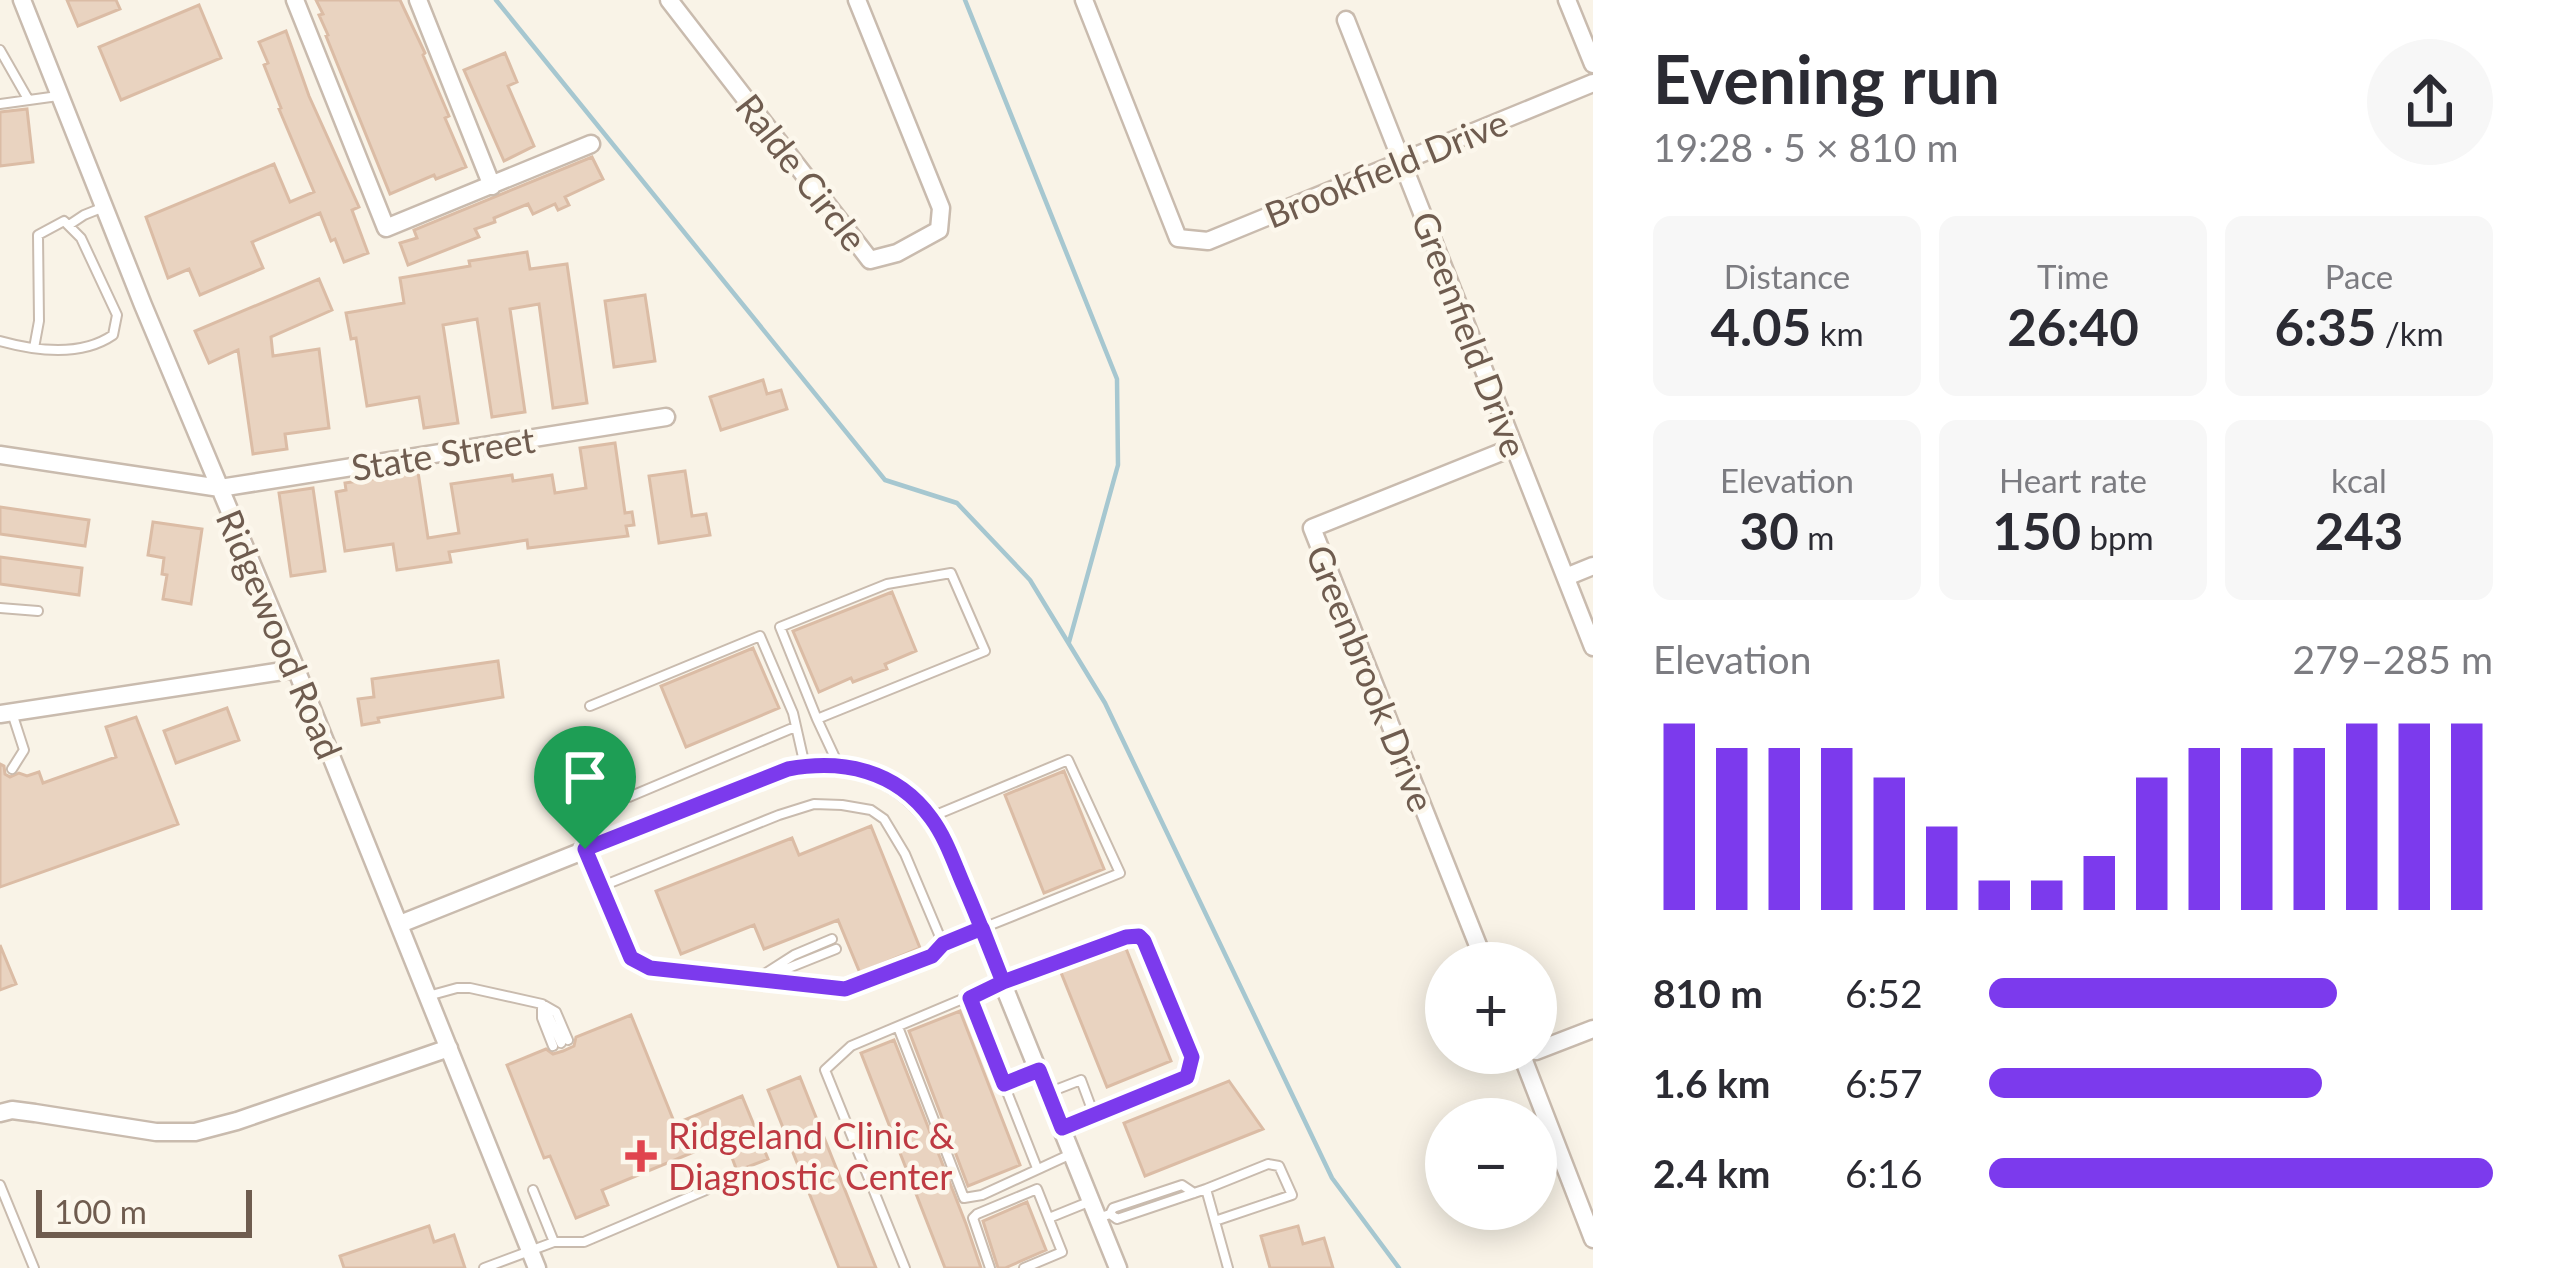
<!DOCTYPE html>
<meta charset="utf-8">
<style>
:root{--surface:#fff;--page:#f7f7f7;--text:#2b2b33;--muted:#7c7c81;--accent:#7c3aed}
body{margin:0;font-family:Lato,sans-serif;background:var(--page);color:var(--text);height:100vh;display:flex;flex-direction:column;font-size:45px;white-space:nowrap}
*{box-sizing:border-box;margin:0}
p{font-size:39px;color:var(--muted)}
.icon{flex:none;width:66px;height:66px;fill:none;stroke:currentColor;stroke-width:2;stroke-linecap:round;stroke-linejoin:round}
.map{position:relative;flex:1;overflow:hidden}
.sheet{display:flex;flex-direction:column;background:var(--surface);width:960px}
.sheet>*{flex:none}
.buttons{position:absolute;left:1425px;top:942px;display:grid;gap:24px}
.buttons a{display:grid;place-items:center;width:132px;height:132px;border-radius:50%;background:var(--surface);box-shadow:0 6px 30px #0003;font-size:60px}
.scale{position:absolute;left:36px;bottom:30px;width:216px;box-sizing:border-box;padding-left:12px;border:6px solid #6f5c4f;border-top:0;font-size:33px;line-height:42px;white-space:nowrap;color:#6f5c4f;-webkit-text-stroke:9px #fcf7ec;paint-order:stroke}
.pin{position:absolute;display:grid;place-items:center;width:102px;height:102px;color:#fff;margin:-123px -51px;border-radius:50% 50% 50% 0;rotate:-45deg;box-shadow:0 0 12px #0007}
.pin .icon{rotate:45deg}
.round{display:grid;place-items:center;flex:none;width:126px;height:126px;border-radius:63px;background:var(--page)}
.head{display:flex;align-items:center;justify-content:space-between;height:204px;padding:0 60px}
h1{font-size:66px;font-weight:700;line-height:90px}
.figures{display:grid;grid-template-columns:repeat(3,1fr);gap:18px;height:204px;padding:12px 60px}
.figures div{display:grid;align-content:center;border-radius:18px;background:var(--page);text-align:center}
.figures b{font-size:51px;font-weight:700}
.figures small{font-size:33px;font-weight:400}
.figures p{font-size:33px}
.chart{height:336px;padding:24px 60px}
.chart p{display:flex;justify-content:space-between}
.chart svg{width:100%;height:216px;margin-top:12px;stroke:var(--accent);stroke-width:6}
ul{padding:0 60px;list-style:none;font-size:39px}
li{display:grid;grid-template-columns:192px 144px 1fr;align-items:center;height:90px}
li i{height:30px;border-radius:15px;background:var(--accent)}
main{display:flex;flex:1;min-height:0}
.map>svg:first-child{display:block}
.lines{fill:none;stroke-linecap:round;stroke-linejoin:round}
.stream{stroke:#a6c7d0;stroke-width:4.5}
.building{fill:#e9d3c0;stroke:#dbbca5;stroke-width:3}
.lane-casing{stroke:#c9bbae;stroke-width:12}
.street-casing{stroke:#c9bbae;stroke-width:21}
.lane{stroke:#fff;stroke-width:8}
.street{stroke:#fff;stroke-width:16}
.route-casing{stroke:#fff;stroke-width:24}
.route{stroke:#7c3aed;stroke-width:15}
.health-dot{fill:#e0444e;stroke:#fcf7ec;stroke-width:4.5}
.labels{text-anchor:middle;dominant-baseline:central;stroke-width:9;stroke-linejoin:round;paint-order:stroke}
.street-label{font-size:36px;fill:#6f5c4f;stroke:#fcf7ec}
.health-label{font-size:36px;fill:#be3a42;stroke:#fcf7ec;text-anchor:start}
</style>
<main>
<div class="map">
<svg width="1593" height="1268" viewBox="0 0 1593 1268">
<rect width="100%" height="100%" fill="#f9f3e7"/>
<g class="lines">
<path class="stream" d="M496,0L885,480L957,503L1030,580L1105,703L1332,1178L1399,1268
M965,0L1117,379L1118,465L1069,642"/>
</g>
<path class="building" d="M67,0H116L120,9L78,26Z
M316,0H400L425,53L423,55L449,116L445,118L466,167L436,179L434,175L390,194L326,36L328,35L319,15L323,14Z
M199,5L221,58L121,100L99,47Z
M286,31L309,96L359,207L352,210L368,253L344,262L335,239L331,241L320,213L252,242L263,268L200,295L189,269L168,278L146,217L274,164L290,202L314,192L279,109L281,108L264,65L268,63L259,42Z
M505,53L517,82L508,86L534,146L504,161L464,70Z
M27,109L33,162L0,166V112Z
M592,157L603,179L565,197L569,205L558,210L555,204L533,214L528,204L494,218L495,222L475,229L479,237L408,265L400,243L417,238L414,230Z
M527,252L530,269L567,264L587,403L553,408L539,304L510,309L525,412L492,417L477,319L443,325L458,423L424,428L419,397L367,406L356,338L351,339L346,313L404,303L400,278L470,266L469,261Z
M319,279L332,310L271,337L273,356L319,349L329,428L285,434L287,449L253,454L238,350L209,363L195,331Z
M645,295L655,361L614,367L605,301Z
M763,380L767,394L781,390L787,409L721,430L710,397Z
M615,443L625,513L632,512L634,525L626,526L628,536L528,548L527,540L449,552L451,562L397,570L393,544L345,551L336,492L346,490L345,483L418,472L428,538L459,533L451,484L512,475L513,481L552,475L555,493L586,488L580,448Z
M685,471L692,516L706,514L710,535L659,543L649,476Z
M313,488L325,571L291,576L279,493Z
M0,507L89,520L85,546L0,534Z
M153,522L202,529L191,604L163,599L167,575L162,574L164,558L148,555Z
M0,557L82,568L79,595L0,584Z
M892,592L916,651L885,664L887,669L853,682L851,678L819,692L793,631Z
M753,648L779,708L686,747L661,686Z
M498,661L503,697L378,718L379,722L362,725L358,699L374,697L372,679Z
M227,708L239,740L176,763L164,731Z
M136,717L178,824L0,887V764L4,766L5,774L10,777L19,773L27,776L39,772L43,783L116,757L106,727Z
M1064,771L1104,869L1044,893L1005,795Z
M871,826L920,948L860,973L838,920L764,949L754,925L681,954L656,891L792,838L799,855Z
M0,945L16,984L0,990Z
M1125,946L1171,1061L1107,1087L1060,970Z
M960,1011L1020,1165L968,1186L909,1031Z
M631,1015L675,1124L742,1096L768,1159L737,1171L725,1139L602,1190L608,1205L576,1218L550,1156L544,1158L507,1065L546,1049L553,1054L563,1051L574,1046L576,1037Z
M894,1040L966,1224L981,1268H945L861,1053Z
M800,1077L876,1268H839L768,1090Z
M1229,1081L1263,1129L1145,1176L1124,1123Z
M1027,1202L1046,1250L1005,1268H998L983,1221Z
M429,1226L434,1242L454,1235L465,1268H344L340,1256Z
M1298,1226L1303,1244L1324,1238L1333,1268H1270L1261,1236Z"/>
<g class="lines">
<g class="lane-casing">
<path id="lane" d="M0,50L28,99
M0,104L58,96
M69,225L84,215L104,207
M0,341C36,351 81,357 113,335L117,315L81,238L64,221L38,235L39,321L34,348
M0,608L38,611
M590,706L760,636L793,713L805,766
M817,719L780,627L887,584L951,573L985,651L817,719L838,764
M12,769L24,750L13,716
M629,797L795,727
M585,850L600,887L779,815L814,804L842,805L871,810L884,819L905,854L943,944L1120,873L1068,760L931,817
M600,887L631,958L650,967L845,989L932,956L943,944
M771,975L836,949
M755,980L794,955L832,939
M428,996L457,988H470L542,1004L556,1012L568,1040
M970,998L1037,1168
M542,1004V1018L553,1046
M546,1010L561,1043
M898,1027L964,1198L982,1195L1071,1154
M1004,1084L1036,1071
M1050,1092L1081,1080L1094,1115
M0,1185L34,1268
M533,1190L554,1242
M1110,1214L1117,1219L1206,1189
M1049,1218L1091,1201
M1098,1218L1110,1214L1113,1208L1182,1185L1194,1193
M1215,1221L1292,1195L1279,1166L1268,1164L1206,1189L1228,1268
M484,1268L554,1242H584L706,1190
M905,1268L825,1070L851,1046L1003,982L1126,937L1139,936L1144,941L1192,1057L1187,1077L1063,1128
M990,1268L973,1218L977,1214L1037,1189L1062,1252L1024,1268"/>
</g>
<g class="street-casing">
<path id="street" d="M22,0L143,305L296,669L537,1268
M295,0L386,228L591,144
M418,0L492,186
M669,0L870,260L897,253L939,230L941,208L857,0
M1084,0L1178,238L1208,241L1593,83
M1567,0L1593,64
M1346,20L1593,647
M0,455L220,488L666,417
M1566,577L1593,566
M0,714L296,669
M400,924L788,769C858,757 909,779 945,841L1118,1268
M1485,963L1312,528L1514,447
M1536,1051L1593,1029
M1521,1053L1593,1239
M0,1113L12,1110L35,1113L156,1132H195L237,1121L449,1048"/>
</g>
<use href="#lane" class="lane"/>
<use href="#street" class="street"/>
</g>
<g class="lines">
<g class="route-casing">
<path id="route" d="M585,849L631,958L650,968L845,989L932,956L943,944L982,928L1003,982L970,998L1004,1084L1039,1070L1062,1128L1187,1077L1192,1057L1144,941L1139,936L1126,937L1003,982C990,950 978,918 964,886C954,863 946,838 931,818C896,770 843,759 788,769L585,849"/>
</g>
<use href="#route" class="route"/>
</g>
<path class="health-dot" d="M635 1138h12v12h12v12h-12v12h-12v-12h-12v-12h12z"/>
<g class="labels">
<g class="street-label">
<text transform="translate(1386 168) rotate(-22)">Brookfield Drive</text>
<text transform="translate(802 172) rotate(52)">Ralde Circle</text>
<text transform="translate(1470 334) rotate(69)">Greenfield Drive</text>
<text transform="translate(443 453) rotate(-9)">State Street</text>
<text transform="translate(280 634) rotate(67)">Ridgewood Road</text>
<text transform="translate(1371 678) rotate(68)">Greenbrook Drive</text>
</g>
<g class="health-label">
<text x="668" y="1135">Ridgeland Clinic &amp;<tspan x="668" dy="41">Diagnostic Center</tspan></text>
</g>
</g>
</svg>
<div class="buttons">
<a>+</a>
<a>−</a>
</div>
<div class="scale">100 m</div>
<div class="pin" style="left:585px;top:849px;background:#1e9e55"><svg class="icon" aria-label="arrive" viewBox="0 0 24 24"><path d="M6 21V4h12l-3 4 3 4H6"/></svg></div>
</div>
<section class="sheet">
<div class="head"><div><h1>Evening run</h1><p>19:28 · 5 × 810 m</p></div><a class="round"><svg class="icon" aria-label="share" viewBox="0 0 24 24"><path d="M12 15V3M7 8l5-5 5 5M5 13v7h14v-7"/></svg></a></div>
<div class="figures">
<div><p>Distance</p><b>4.05<small> km</small></b></div>
<div><p>Time</p><b>26:40</b></div>
<div><p>Pace</p><b>6:35<small> /km</small></b></div>
</div>
<div class="figures">
<div><p>Elevation</p><b>30<small> m</small></b></div>
<div><p>Heart rate</p><b>150<small> bpm</small></b></div>
<div><p>kcal</p><b>243</b></div>
</div>
<div class="chart"><p><span>Elevation</span>279–285 m</p>
<svg viewBox="0 0 160 44" preserveAspectRatio="none"><path d="M5 44V6M15 44V11M25 44V11M35 44V11M45 44V17M55 44V27M65 44V38M75 44V38M85 44V33M95 44V17M105 44V11M115 44V11M125 44V11M135 44V6M145 44V6M155 44V6"/></svg>
</div>
<ul>
<li><b>810 m</b>6:52<i style="width:69%"></i></li>
<li><b>1.6 km</b>6:57<i style="width:66%"></i></li>
<li><b>2.4 km</b>6:16<i style="width:100%"></i></li>
</ul>
</section>
</main>
